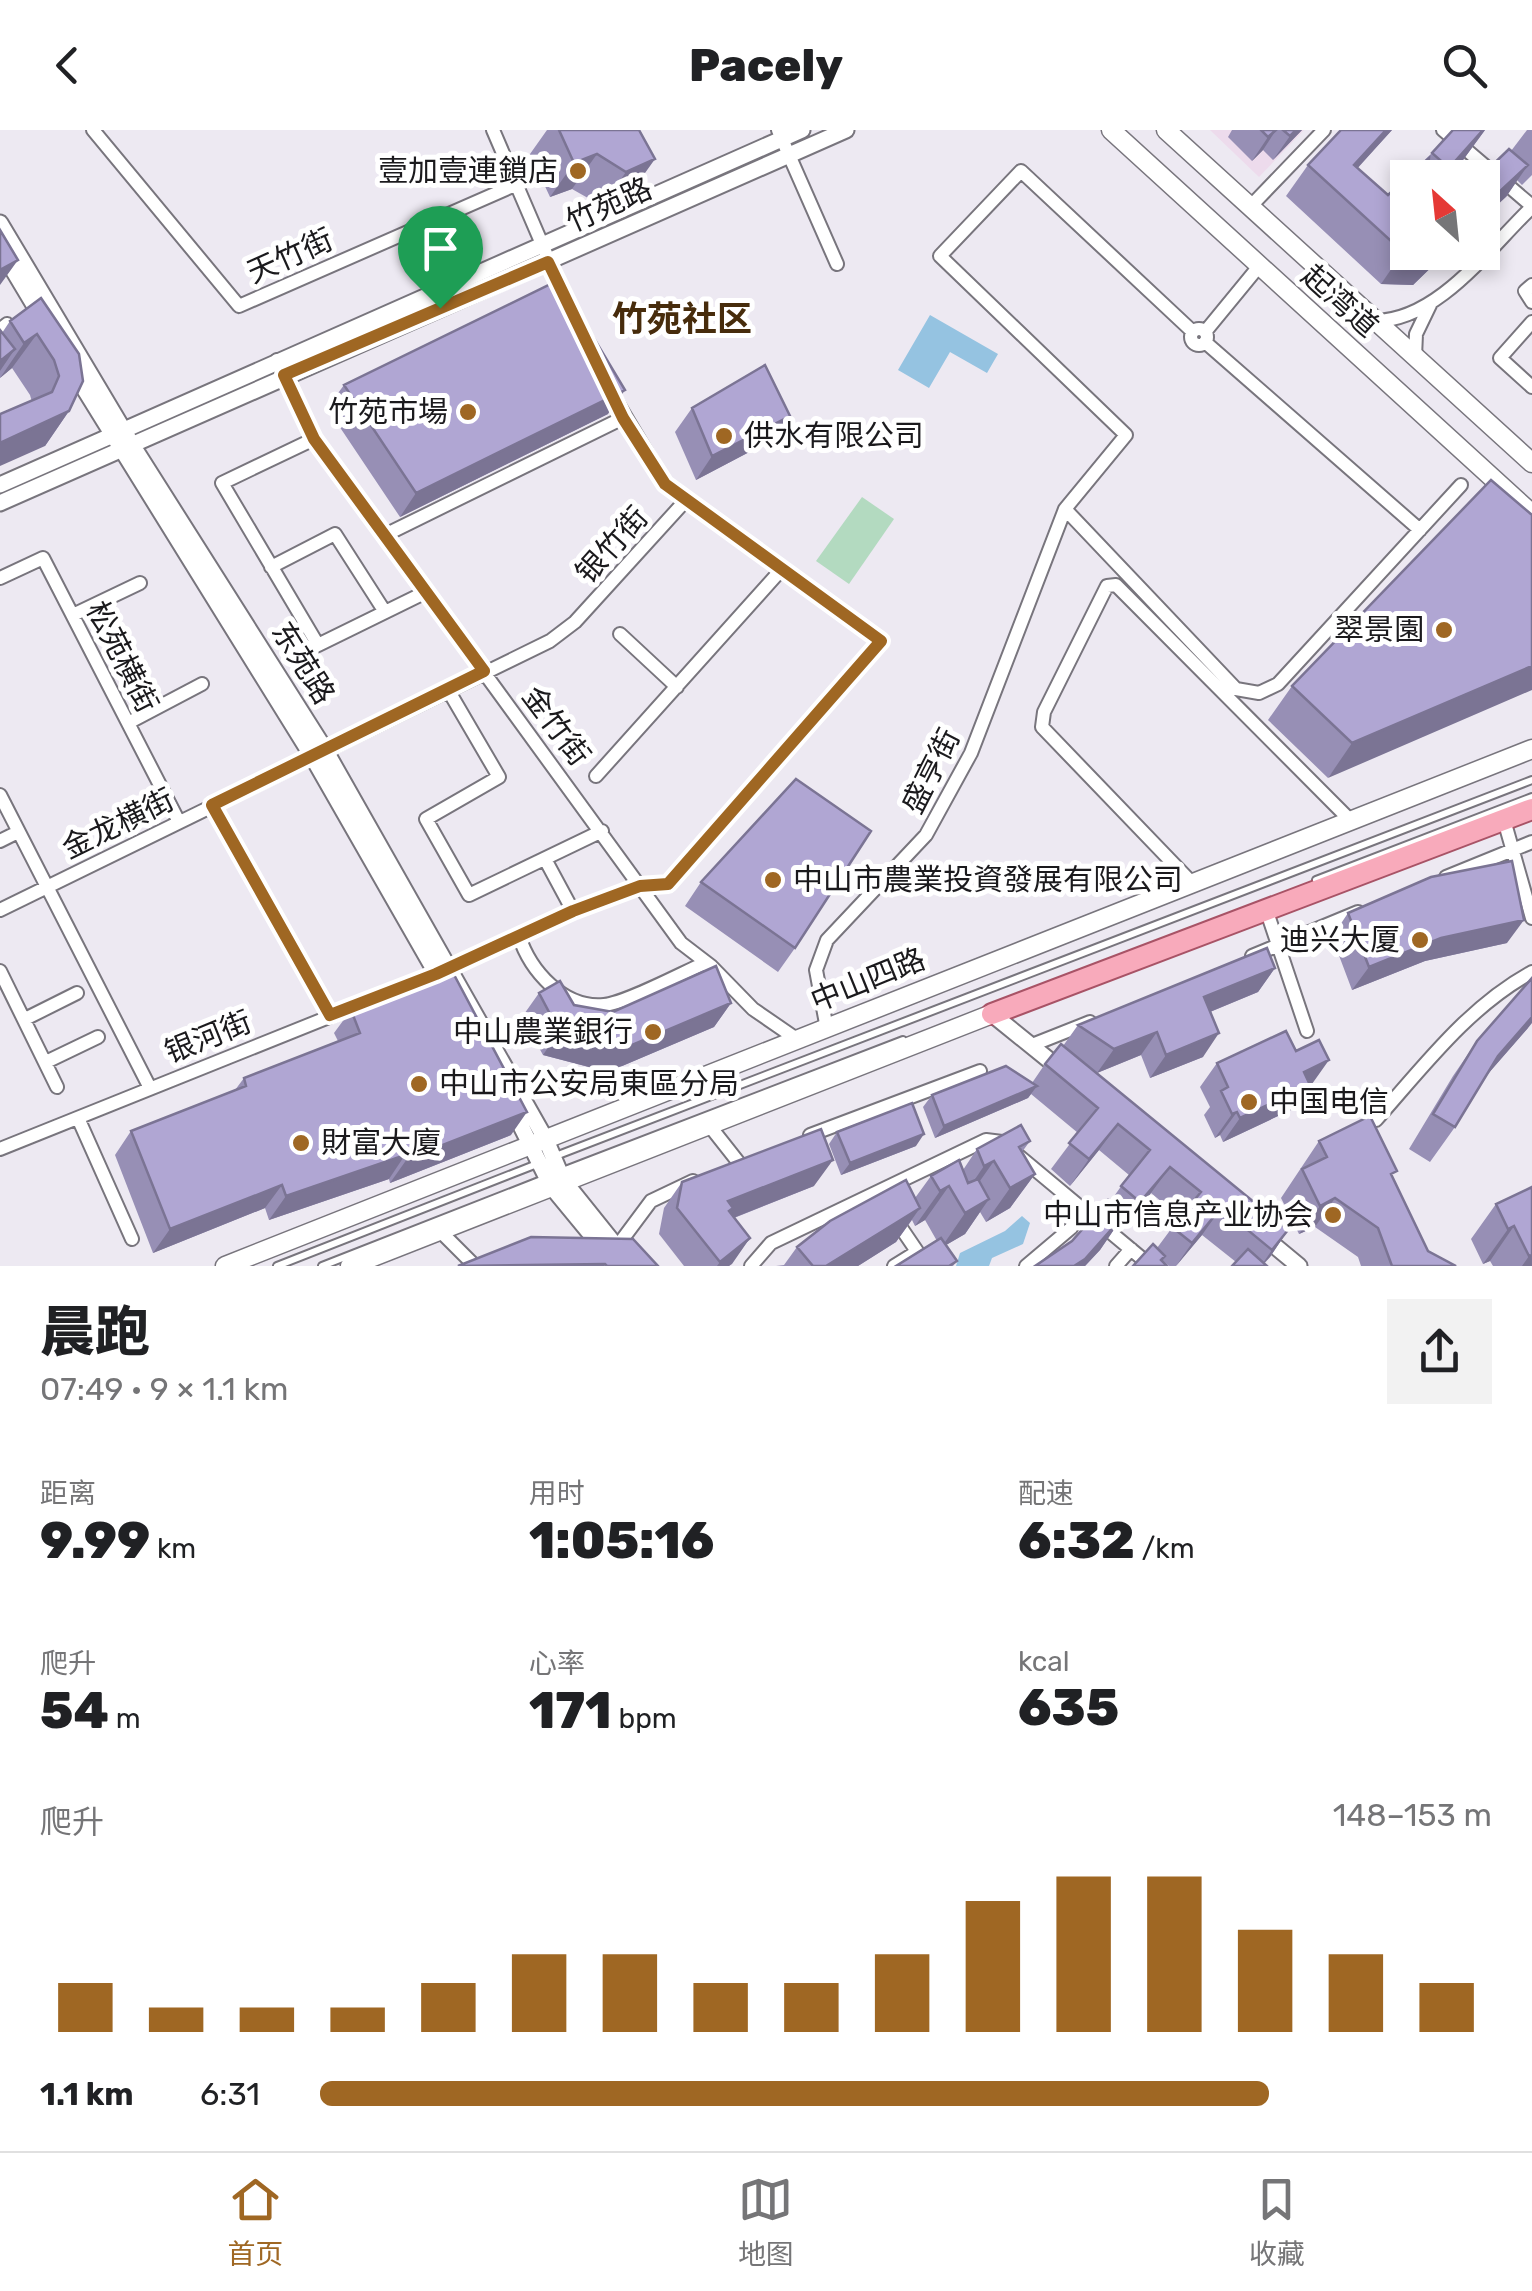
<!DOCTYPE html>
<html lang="zh">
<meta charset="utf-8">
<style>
:root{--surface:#fff;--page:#f2f2f2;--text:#202124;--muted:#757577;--line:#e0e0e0;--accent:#9f6723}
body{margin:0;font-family:Rubik,"Noto Sans SC",sans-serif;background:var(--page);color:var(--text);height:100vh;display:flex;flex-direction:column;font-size:38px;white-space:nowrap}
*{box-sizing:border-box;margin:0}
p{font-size:32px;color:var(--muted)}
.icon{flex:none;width:55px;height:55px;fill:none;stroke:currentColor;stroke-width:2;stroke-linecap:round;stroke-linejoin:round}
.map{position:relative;height:1136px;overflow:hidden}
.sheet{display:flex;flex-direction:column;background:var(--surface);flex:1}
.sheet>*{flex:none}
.needle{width:65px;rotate:333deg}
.fabs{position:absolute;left:1390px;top:30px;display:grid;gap:20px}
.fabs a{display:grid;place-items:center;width:110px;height:110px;border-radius:0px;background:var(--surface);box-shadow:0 5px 15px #0003;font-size:50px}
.pin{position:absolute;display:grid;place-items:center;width:85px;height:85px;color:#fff;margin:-102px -42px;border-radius:50% 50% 50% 0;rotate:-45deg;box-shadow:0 0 10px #0007}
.pin .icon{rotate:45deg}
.round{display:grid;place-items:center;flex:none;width:105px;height:105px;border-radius:0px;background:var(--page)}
.headline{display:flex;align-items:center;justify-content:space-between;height:170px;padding:0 40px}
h1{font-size:55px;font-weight:800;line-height:75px}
.metrics{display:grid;grid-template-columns:repeat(3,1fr);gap:15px;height:170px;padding:10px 40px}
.metrics div{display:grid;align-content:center}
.metrics b{font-size:50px;font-weight:800}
.metrics small{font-size:28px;font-weight:400}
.metrics p{font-size:28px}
.chart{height:280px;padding:20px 40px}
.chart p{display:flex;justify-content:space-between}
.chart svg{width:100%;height:180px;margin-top:10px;stroke:var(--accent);stroke-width:6}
ul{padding:0 40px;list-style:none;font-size:32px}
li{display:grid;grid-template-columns:160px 120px 1fr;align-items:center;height:75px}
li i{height:25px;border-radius:12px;background:var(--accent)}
header{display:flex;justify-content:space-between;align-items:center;height:130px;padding:0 40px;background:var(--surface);font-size:45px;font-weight:800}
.tab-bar{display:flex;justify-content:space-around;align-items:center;height:140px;border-top:2px solid var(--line);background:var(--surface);font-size:28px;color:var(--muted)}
.tab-bar a{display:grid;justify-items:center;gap:5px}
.tab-bar .on{color:var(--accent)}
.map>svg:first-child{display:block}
.commercial{fill:#eddbec}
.green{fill:#b3dac0}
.water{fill:#95c3e1}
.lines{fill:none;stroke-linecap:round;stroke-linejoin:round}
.service-casing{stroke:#78757d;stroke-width:10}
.minor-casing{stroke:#78757d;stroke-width:16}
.tertiary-casing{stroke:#78757d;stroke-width:19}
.secondary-casing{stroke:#78757d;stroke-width:21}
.primary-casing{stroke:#a85366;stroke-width:24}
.service{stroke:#fff;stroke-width:6}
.minor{stroke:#fff;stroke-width:12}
.tertiary{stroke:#fff;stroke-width:15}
.secondary{stroke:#fff;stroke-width:18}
.primary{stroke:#f8aabb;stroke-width:20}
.wall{fill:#978fb5}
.shaded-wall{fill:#7b7494}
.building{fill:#b0a6d3;stroke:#7b7494;stroke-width:2.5}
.route-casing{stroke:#fff;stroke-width:20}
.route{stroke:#9f6723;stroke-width:12}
.poi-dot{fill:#9f6723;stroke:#fff;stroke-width:4}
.labels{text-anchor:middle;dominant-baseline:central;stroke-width:10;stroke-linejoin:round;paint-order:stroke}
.poi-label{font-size:30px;fill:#1b1a1d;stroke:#fff;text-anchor:end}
.street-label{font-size:30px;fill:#1b1a1d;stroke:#fff}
.quarter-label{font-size:35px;font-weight:bold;fill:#472c0c;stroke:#fff}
</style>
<header><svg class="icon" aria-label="back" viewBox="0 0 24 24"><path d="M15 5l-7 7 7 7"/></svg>Pacely<svg class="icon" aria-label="search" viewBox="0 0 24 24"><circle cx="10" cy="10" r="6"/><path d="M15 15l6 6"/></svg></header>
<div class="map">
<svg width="1532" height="1136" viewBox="0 0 1532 1136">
<rect width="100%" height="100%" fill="#ede9f2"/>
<path class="commercial" d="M1210,0H1304L1259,47Z"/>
<path class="green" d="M862,367L894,389L849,454L816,431Z"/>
<path class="water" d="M930,185L998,224L987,243L950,222L929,258L898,240Z
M1022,1086L1030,1093L1023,1114L992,1128L989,1136H956L960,1123L1005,1101Z"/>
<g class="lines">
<g class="service-casing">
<path id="service" d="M1316,750L1532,667
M553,1027L1532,650
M560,1042L903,910
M277,1136L537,1034
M322,1136L544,1049"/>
</g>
<g class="minor-casing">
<path id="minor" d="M93,0L239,176L515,55
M493,0L563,163
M778,0L837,134
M1443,0L1532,76
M1250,77L1324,0
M1532,155L1525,161L1532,172
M1374,191C1438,191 1489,118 1532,77
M1532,192L1500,228L1532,257
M1191 207a8 8 0 1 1 16 0a8 8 0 1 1-16 0Z
M0,200L7,194
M1205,202L1260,135
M1205,212L1420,400
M1415,227L1416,204L1430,175
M277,230L314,309L681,813L711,836L753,879L798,910
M1065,379L1236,559L1259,563L1278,554L1461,355
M385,405L623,288
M271,437L335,404L385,482
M0,448L43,428L179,692
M73,485L140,453
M620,504L677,557
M318,515L426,462
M299,524L318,515L222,353L314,309
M447,558L499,647L426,689L469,765L602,701
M128,593L202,554
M596,646L781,440
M0,665L150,958
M213,675L329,885
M1504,690L1532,788
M0,711L18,702
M545,729L573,781
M1446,747L1532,712
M1193,754L1042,597L1044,582L1107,456L1116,455L1351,691
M0,780L550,511L575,492L686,370L665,353L608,257
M1267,782L1307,901
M519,806C530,840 563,879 604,875C626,873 682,843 705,833
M1252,826L1358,782
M0,841L57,957
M25,889L77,863
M827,899L816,840L827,810L926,705L971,623L1065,379L1126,305L940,126L1021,41L1193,202
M1032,915L1090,892
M46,932L98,907
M78,988L132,1109
M1376,990C1423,937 1469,876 1532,842
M709,995L739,1033
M810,1005L980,941
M0,1019L436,844L573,781L640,756L668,754L881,511L686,370
M895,1089L927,1136
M440,1101L475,1136
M613,1122L651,1071L693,1051
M751,1136L771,1113L986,1010L1002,1012L1151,1136
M894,1136L915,1123
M1026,1136L1071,1098L1082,1078
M1116,1136L1131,1119"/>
</g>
<g class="tertiary-casing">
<path id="tertiary" d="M0,93L136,321L324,618L546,1010L563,1050L632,1136
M0,118L43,190
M72,239L312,626L447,862
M0,355L802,0
M0,373L846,0
M992,884L1065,943
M510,974L551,1056L617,1136
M1264,1107L1299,1136"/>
</g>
<g class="secondary-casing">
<path id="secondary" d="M1111,0L1532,384
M1166,0L1532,333
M225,1136L1532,619
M350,1136L992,884"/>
</g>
<g class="primary-casing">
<path id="primary" d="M992,884L1532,679"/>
</g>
<use href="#service" class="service"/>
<use href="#minor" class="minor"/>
<use href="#tertiary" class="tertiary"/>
<use href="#secondary" class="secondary"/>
<use href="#primary" class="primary"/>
</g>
<path class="wall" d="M547,0H639L630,64L602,76L572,59L550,67L530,24Z
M1232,0H1302L1273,30L1263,20L1252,31L1228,7Z
M1341,0H1392L1357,38L1388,65L1432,23L1485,0L1463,30L1447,48H1408V122H1447L1413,155L1381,154L1286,66L1308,35Z
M1527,0H1532V45L1522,55L1517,50L1506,67L1511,21Z
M41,168L69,281L45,316L30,265L12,238L0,248V200L2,203L10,191Z
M344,255L608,284L400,387L327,278Z
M692,278L774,309L696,350L675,302Z
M1532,385L1328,648L1268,590L1292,556Z
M701,752L795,818L778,842L685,776Z
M1348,783L1507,813L1425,831L1352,860L1332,807Z
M1275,838L1258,862L1210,882L1203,927L1150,948L1141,925L1097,943L1288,1100L1270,1127L1264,1134L1236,1132L1202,1105L1176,1136H1169L1162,1130L1133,1136L1157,1118L1180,1087L1151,1063L1122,1099L1117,1095L1100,1120L1085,1136H1035L1072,1111L1110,1072L1129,1045L1099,1020L1070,1056L1051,1039L1078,1003L1031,964L1028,968L935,1008L923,977L932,965L1032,953L1045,934L1063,916L1078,895Z
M539,863L574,875L613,882L731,873L714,897L608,942L543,925L522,887Z
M351,880L511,1005L390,1053L389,1049L269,1090L265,1078L153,1123L115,1025L131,1001L235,960L244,948L338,911L334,903Z
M1528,898L1484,948L1455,997L1430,1032L1409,1019L1453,946L1477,911Z
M1296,921L1312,954L1293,979L1223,1012L1220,1005L1215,1008L1204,985L1210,977L1200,957L1217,933Z
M837,1002L916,1016L841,1045L829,1014Z
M1030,1011L1022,1022L1035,1044L1010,1078L986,1092L980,1082L965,1104L946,1115L957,1131L953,1136H896L937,1111L925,1090L915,1096L912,1090L896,1112L858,1136H776L784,1135L797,1117L915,1068L931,1046L963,1040L977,1019Z
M1319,1011L1392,1048L1428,1121L1456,1136H1361L1358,1127L1315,1097L1299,1104L1281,1068Z
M682,1052L814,1056L734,1088L750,1108L729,1136H684L659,1104L664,1078Z
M1532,1057V1136H1493L1490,1131L1483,1134L1471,1109L1496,1074Z"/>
<path class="shaded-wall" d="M1276,0L1263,20L1252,31L1268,7Z
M1296,0H1302L1273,30L1290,6Z
M1386,0H1392L1337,61L1354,35Z
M1482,0H1485L1463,30L1447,48H1442Z
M597,24L572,59L550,67L574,33Z
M655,29L630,64L602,76L626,42Z
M1528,35L1506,67L1482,89V78Z
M1403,122H1447L1413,155L1381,154Z
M18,130L0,155V140Z
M37,204L12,238L0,248L24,213Z
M15,219L0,241V231Z
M625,260L608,284L400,387L416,363Z
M69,281L45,316L0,336V313Z
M790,286L774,309L696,350L712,326Z
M1532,536V560L1328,648L1352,613Z
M1524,790L1507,813L1425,831L1352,860L1369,837L1441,808Z
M1275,838L1258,862L1188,891L1204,867Z
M731,873L714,897L608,942L543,925L559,901Z
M1532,887V893L1528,898L1474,960L1498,926Z
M1157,902L1141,925L1097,943L1114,919Z
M1219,903L1203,927L1150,948L1166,925Z
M1329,930L1312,954L1287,965L1304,942Z
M1310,955L1293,979L1223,1012L1240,988Z
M1037,956L1028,968L935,1008L944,996Z
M527,982L511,1005L390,1053L407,1029Z
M1237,982L1220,1005L1215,1008L1232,984Z
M1118,994L1099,1020L1070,1056L1089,1029Z
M924,1004L916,1016L841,1045L850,1033Z
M405,1025L389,1049L269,1090L286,1066Z
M833,1030L814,1056L723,1092L728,1071Z
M994,1031L970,1065L960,1071L984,1036Z
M1170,1037L1151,1063L1122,1099L1140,1072Z
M1035,1044L1010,1078L986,1092L1010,1058Z
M282,1055L265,1078L153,1123L170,1099Z
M949,1056L925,1090L915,1096L940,1061Z
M1335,1068L1315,1097L1299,1104L1320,1076Z
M989,1069L965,1104L941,1118L965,1083Z
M920,1078L896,1112L858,1136H826Z
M1221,1078L1202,1105L1176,1136L1192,1113Z
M1124,1085L1100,1120L1085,1136H1074Z
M1514,1096L1490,1131L1483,1134L1508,1099Z
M1288,1100L1270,1127L1261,1136L1272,1120Z
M750,1108L732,1134L729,1136H717L720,1132Z
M1532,1125V1136H1522L1529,1126Z
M605,1134L604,1136H527V1135Z"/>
<path class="building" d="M559,0H639L655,29L626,42L597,24L574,33Z
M1261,0H1276L1268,7Z
M1283,0H1296L1290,6Z
M1341,0H1386L1354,35L1388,65L1429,28L1427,48H1408V122H1403L1308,35Z
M1453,0H1483L1449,38L1432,23Z
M1509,19L1528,35L1482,78V48H1479Z
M0,100L18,130L0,140Z
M559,150L625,260L416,363L344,255Z
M41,168L79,224L83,251L69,281L0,313V284L52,262L59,246L54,230L37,204L24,213L10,191Z
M0,200L15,219L0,231Z
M765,235L790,286L712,326L692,278Z
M1491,350L1532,385V536L1352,613L1292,556Z
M796,649L871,701L795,818L701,752Z
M1512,731L1524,790L1441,808L1369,837L1348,783L1431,747Z
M1267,818L1275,838L1204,867L1219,903L1166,925L1157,902L1114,919L1078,895Z
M716,836L731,873L625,918L559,901L539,863L560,851L574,875L613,882Z
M451,839L527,982L407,1029L405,1025L286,1066L282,1055L170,1099L131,1001L246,956L244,948L360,903L351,880Z
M1532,848V887L1498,926L1455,997L1433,984L1477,911Z
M1286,901L1296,921L1319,910L1329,930L1304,942L1310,955L1240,988L1237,982L1232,984L1221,961L1228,957L1217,933Z
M1061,914L1288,1100L1272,1120L1221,1078L1192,1113L1172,1097L1201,1062L1170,1037L1140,1072L1121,1056L1150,1020L1118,994L1089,1029L1069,1013L1098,978L1045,934Z
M1006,936L1037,956L944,996L932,965Z
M912,973L924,1004L850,1033L837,1002Z
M1370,986L1397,1041L1391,1044L1428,1121L1456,1136H1392L1378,1098L1335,1068L1320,1076L1302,1039L1327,1027L1319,1011Z
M1021,995L1030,1011L1019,1017L1035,1044L1010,1058L994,1031L984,1036L977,1019Z
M821,999L833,1030L728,1071L733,1078L729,1081L750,1108L720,1132L677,1078L682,1052Z
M959,1030L968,1053L978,1049L989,1069L965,1083L949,1056L940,1061L931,1046Z
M906,1050L920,1078L826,1136H813L797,1117L830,1091Z
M1532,1057V1125L1529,1126L1514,1096L1508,1099L1496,1074Z
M1108,1070L1124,1085L1085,1129L1074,1136H1035L1072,1111Z
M531,1107L633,1109L658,1136H607L605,1134L458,1136Z
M941,1108L957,1131L949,1136H896Z
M1153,1114L1165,1126L1161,1130L1167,1136H1133Z
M1248,1119L1267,1136H1232Z"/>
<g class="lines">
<g class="route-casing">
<path id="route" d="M548,132L623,288L665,354L881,511L668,754L640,756L573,781L436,844L330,885L212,675L484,541L314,309L284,245Z"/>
</g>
<use href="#route" class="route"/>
</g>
<g class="poi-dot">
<circle cx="578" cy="41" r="10"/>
<circle cx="468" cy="282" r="10"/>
<circle cx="724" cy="306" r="10"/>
<circle cx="1444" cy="500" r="10"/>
<circle cx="773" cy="750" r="10"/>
<circle cx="1420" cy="810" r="10"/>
<circle cx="653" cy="902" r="10"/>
<circle cx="419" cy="954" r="10"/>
<circle cx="1249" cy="972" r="10"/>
<circle cx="301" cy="1013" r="10"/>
<circle cx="1333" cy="1085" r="10"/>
</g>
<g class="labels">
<g class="poi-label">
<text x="558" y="41">壹加壹連鎖店</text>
<text x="448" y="282">竹苑市場</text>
<text x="744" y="306" text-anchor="start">供水有限公司</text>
<text x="1424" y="500">翠景園</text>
<text x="793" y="750" text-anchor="start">中山市農業投資發展有限公司</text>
<text x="1400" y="810">迪兴大厦</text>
<text x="633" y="902">中山農業銀行</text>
<text x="439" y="954" text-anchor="start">中山市公安局東區分局</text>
<text x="1269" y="972" text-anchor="start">中国电信</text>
<text x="321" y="1013" text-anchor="start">財富大廈</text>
<text x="1313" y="1085">中山市信息产业协会</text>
</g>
<g class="street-label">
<text transform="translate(609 75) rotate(-24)">竹苑路</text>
<text transform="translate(290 126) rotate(-24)">天竹街</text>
<text transform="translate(1340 171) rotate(42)">起湾道</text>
<text transform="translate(612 415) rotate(-48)">银竹街</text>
<text transform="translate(122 527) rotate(63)">松苑横街</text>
<text transform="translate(303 533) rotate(58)">东苑路</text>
<text transform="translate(556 596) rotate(53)">金竹街</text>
<text transform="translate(931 641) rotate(-63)">盛亨街</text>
<text transform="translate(118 694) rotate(-26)">金龙横街</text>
<text transform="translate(868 850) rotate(-22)">中山四路</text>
<text transform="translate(208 907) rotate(-22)">银河街</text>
</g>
<g class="quarter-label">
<text x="682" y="189">竹苑社区</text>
</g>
</g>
</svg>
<div class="fabs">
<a><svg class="needle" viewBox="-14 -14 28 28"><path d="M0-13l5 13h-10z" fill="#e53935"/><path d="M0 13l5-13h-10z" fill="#757577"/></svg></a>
</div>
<div class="pin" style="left:440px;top:178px;background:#1e9e55"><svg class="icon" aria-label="arrive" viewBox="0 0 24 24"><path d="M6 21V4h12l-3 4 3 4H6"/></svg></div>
</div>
<section class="sheet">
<div class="headline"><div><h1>晨跑</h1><p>07:49 · 9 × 1.1 km</p></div><a class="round"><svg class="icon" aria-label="share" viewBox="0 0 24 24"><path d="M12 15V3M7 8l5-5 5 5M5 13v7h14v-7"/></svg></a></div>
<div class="metrics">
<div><p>距离</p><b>9.99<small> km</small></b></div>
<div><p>用时</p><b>1:05:16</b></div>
<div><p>配速</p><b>6:32<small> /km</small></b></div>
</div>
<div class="metrics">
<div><p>爬升</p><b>54<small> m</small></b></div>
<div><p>心率</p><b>171<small> bpm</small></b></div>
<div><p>kcal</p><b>635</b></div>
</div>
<div class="chart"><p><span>爬升</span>148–153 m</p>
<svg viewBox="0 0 160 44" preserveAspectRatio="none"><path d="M5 44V32M15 44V38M25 44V38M35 44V38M45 44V32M55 44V25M65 44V25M75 44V32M85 44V32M95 44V25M105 44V12M115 44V6M125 44V6M135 44V19M145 44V25M155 44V32"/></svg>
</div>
<ul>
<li><b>1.1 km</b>6:31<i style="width:81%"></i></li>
</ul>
</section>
<nav class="tab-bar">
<a class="on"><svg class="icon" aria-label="home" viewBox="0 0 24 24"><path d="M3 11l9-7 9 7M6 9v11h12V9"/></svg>首页</a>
<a><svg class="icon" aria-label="map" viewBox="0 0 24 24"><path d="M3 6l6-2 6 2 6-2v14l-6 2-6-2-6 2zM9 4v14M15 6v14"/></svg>地图</a>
<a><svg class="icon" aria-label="saved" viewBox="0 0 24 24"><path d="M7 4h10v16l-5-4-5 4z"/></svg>收藏</a>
</nav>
